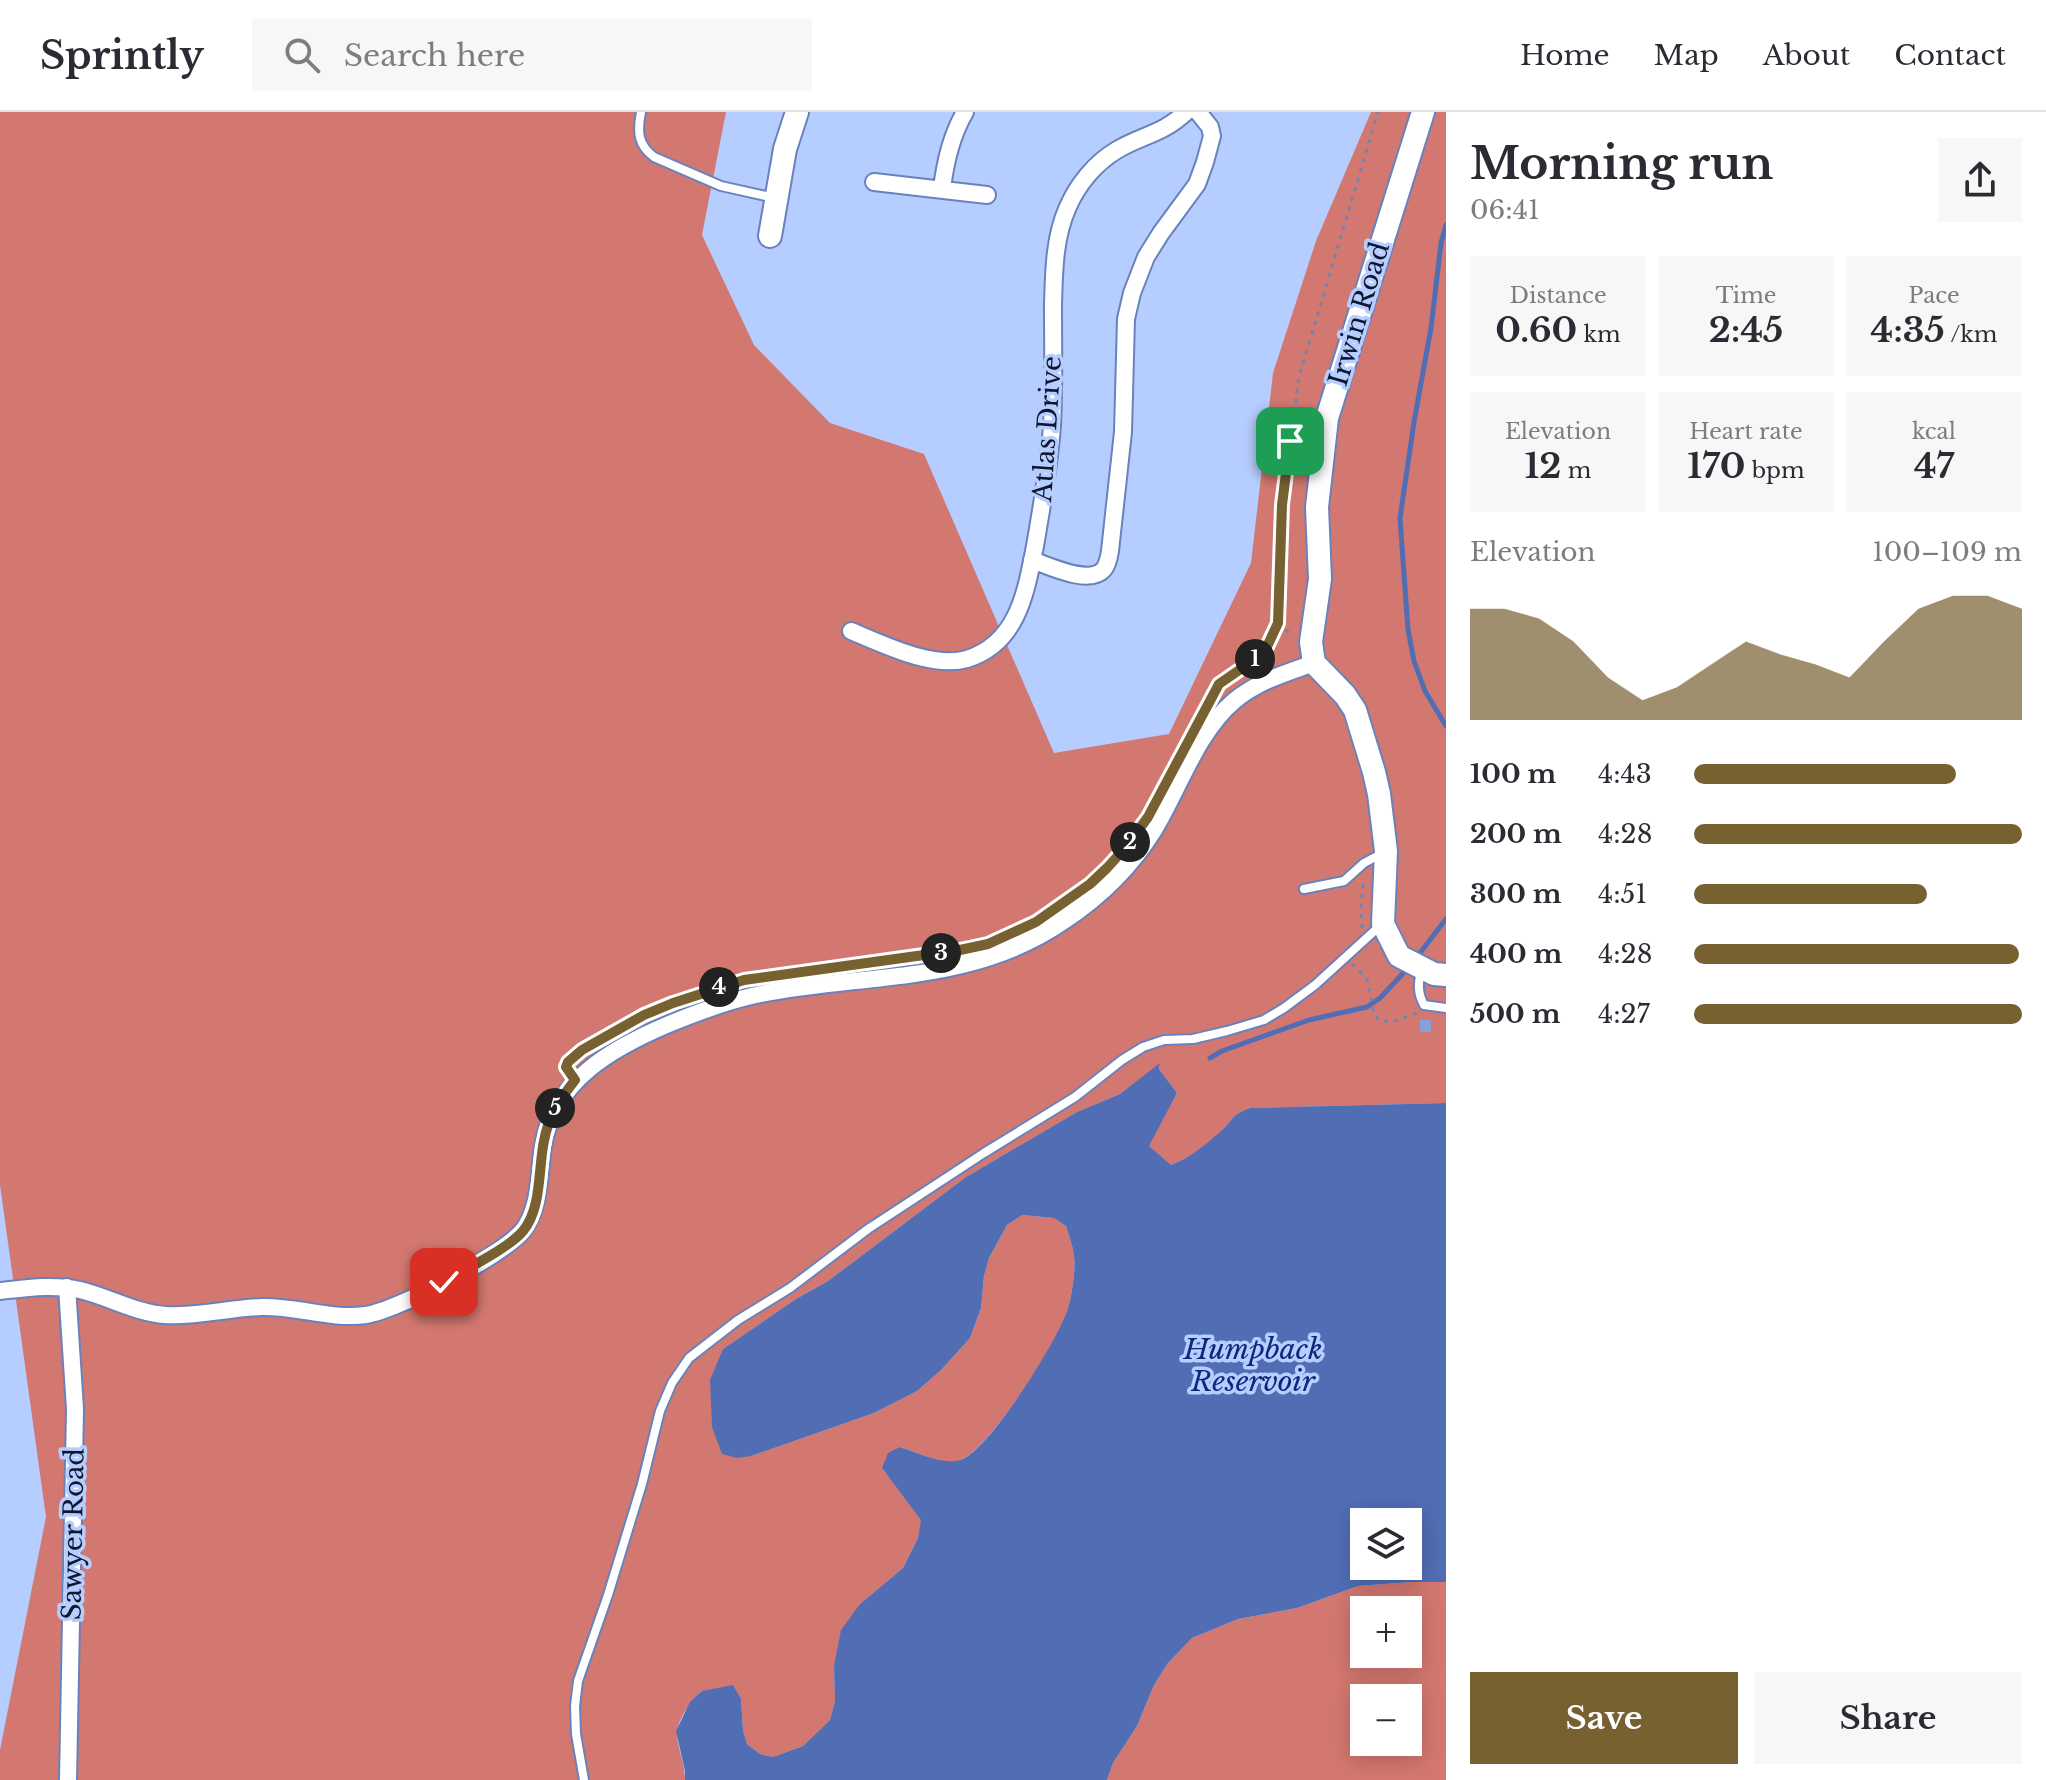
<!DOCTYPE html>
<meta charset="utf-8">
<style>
:root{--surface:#fff;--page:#f7f7f7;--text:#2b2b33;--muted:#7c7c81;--line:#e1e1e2;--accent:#776131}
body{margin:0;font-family:"Libre Baskerville",serif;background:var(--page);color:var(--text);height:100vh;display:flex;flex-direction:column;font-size:30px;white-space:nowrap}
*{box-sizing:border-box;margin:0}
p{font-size:26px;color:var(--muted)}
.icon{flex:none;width:44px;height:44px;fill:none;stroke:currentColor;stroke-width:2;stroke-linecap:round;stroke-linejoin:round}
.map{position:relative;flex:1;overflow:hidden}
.details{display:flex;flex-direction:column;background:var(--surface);width:600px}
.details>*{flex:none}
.tools{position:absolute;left:1350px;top:1396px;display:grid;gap:16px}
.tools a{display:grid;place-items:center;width:72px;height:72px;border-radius:0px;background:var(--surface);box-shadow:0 4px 20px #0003;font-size:40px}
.pin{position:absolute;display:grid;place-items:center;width:68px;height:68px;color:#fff;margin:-34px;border-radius:16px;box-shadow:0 4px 12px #0006}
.km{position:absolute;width:40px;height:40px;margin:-20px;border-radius:50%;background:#222;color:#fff;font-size:22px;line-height:40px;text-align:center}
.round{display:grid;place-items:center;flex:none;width:84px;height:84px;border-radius:0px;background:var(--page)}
.headline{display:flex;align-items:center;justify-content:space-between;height:136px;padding:0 24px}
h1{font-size:44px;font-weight:800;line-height:60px}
.metrics{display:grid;grid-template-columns:repeat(3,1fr);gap:12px;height:136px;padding:8px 24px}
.metrics div{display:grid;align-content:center;border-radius:0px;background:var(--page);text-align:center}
.metrics b{font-size:34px;font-weight:800}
.metrics small{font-size:22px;font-weight:400}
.metrics p{font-size:22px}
.chart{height:224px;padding:16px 24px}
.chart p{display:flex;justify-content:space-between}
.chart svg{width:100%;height:144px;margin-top:8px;fill:var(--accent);opacity:.7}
.cta{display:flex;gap:16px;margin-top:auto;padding:16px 24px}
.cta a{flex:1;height:92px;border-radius:0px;background:var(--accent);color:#fff;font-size:32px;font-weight:800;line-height:92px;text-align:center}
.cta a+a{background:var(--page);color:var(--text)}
ul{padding:0 24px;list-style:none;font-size:26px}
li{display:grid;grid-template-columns:128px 96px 1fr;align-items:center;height:60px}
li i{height:20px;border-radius:10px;background:var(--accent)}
header{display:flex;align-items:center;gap:48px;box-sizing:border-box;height:112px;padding:0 40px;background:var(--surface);border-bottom:2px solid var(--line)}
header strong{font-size:38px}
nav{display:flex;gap:44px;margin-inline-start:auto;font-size:28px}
.search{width:560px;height:72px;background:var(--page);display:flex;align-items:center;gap:20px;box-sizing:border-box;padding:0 28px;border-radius:0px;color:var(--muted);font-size:30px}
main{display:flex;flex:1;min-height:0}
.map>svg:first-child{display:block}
.forest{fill:#d37870;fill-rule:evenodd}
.water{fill:#516eb5;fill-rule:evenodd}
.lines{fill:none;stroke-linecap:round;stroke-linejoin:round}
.stream{stroke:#516eb5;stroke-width:5}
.building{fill:#85a0db}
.lane-casing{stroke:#6982bb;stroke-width:12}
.street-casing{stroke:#6982bb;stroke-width:20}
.secondary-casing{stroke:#6982bb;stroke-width:26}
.path{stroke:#7284ab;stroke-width:3;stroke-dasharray:4 6;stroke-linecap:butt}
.lane{stroke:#fff;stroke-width:8}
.street{stroke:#fff;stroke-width:16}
.secondary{stroke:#fff;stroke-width:22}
.route-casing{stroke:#fff;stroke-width:16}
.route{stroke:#776131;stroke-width:10}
.labels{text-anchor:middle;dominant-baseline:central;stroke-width:7;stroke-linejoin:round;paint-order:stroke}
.street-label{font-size:26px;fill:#0e172d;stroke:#b6cdff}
.water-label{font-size:28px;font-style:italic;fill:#0f277b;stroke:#b6cdff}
</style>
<header>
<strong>Sprintly</strong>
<div class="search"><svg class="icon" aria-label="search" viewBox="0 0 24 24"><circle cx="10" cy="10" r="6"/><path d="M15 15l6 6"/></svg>Search here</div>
<nav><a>Home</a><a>Map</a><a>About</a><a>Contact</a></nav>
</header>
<main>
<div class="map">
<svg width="1446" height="1668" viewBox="0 0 1446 1668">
<rect width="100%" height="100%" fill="#b6cdff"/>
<path class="forest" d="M0,0H726L702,123L754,233L830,311L924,342L1054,641L1169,622L1251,451L1273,261L1316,129L1371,0H1446V991L1250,996C1230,1003 1234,1008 1220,1020C1205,1034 1190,1046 1171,1053L1148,1034L1177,981L1159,957L1160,953L1120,982L1077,1000L966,1065L828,1169L796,1187L723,1237L718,1251L751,1344L874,1301L917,1279L941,1258L970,1226L981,1196L984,1164L989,1146L1007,1113L1022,1103L1054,1106L1066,1114C1069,1123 1073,1134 1074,1144C1076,1156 1072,1180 1069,1193C1064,1221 987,1341 960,1348C941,1354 919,1341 901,1335L882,1356L922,1408L918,1426L903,1456L860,1492L834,1554L835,1589L830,1608L803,1634L773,1645L760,1642L747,1632L743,1619L741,1587L702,1579C692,1588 676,1608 677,1623C678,1638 685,1652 685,1668H0V1638L46,1405L0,1073Z
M1410,1470H1446V1668H1107L1113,1651L1137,1614L1154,1573L1168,1551L1192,1526L1238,1507L1297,1496L1358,1474ZM1364,1498H1408V1542H1364ZM1364,1586H1408V1630H1364Z"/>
<path class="water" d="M1160,951L1159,957L1177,981L1149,1034L1171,1053C1190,1046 1205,1033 1220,1020C1234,1008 1230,1003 1250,996L1446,991V1470H1410L1358,1474L1297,1496L1238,1507L1192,1526L1168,1551L1154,1573L1137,1614L1113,1651L1107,1668H685V1659L676,1619L690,1590L702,1579L733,1573L741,1587L743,1619L747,1632L760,1642L773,1645L803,1634L830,1608L835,1589L834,1554L841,1518L860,1492L903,1456L918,1426L921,1408L882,1356L888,1341L900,1335C919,1341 941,1353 960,1348C987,1342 1063,1221 1069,1193C1072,1181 1076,1156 1074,1144C1073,1134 1069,1124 1066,1114L1054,1106L1022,1103L1007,1113L989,1146L984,1164L981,1196L970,1226L941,1258L917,1279L874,1301L751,1344L737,1346L722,1342L712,1315L710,1268L723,1237L796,1187L828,1169L966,1065L1077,1000L1120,982ZM1364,1410H1408V1454H1364Z"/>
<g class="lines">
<path class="stream" d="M1446,113L1441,131L1431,216L1414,310L1400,406L1408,518L1414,549L1425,579L1446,614
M1417,845L1446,807
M1210,946L1222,939L1309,908L1367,895L1380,886L1409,855"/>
</g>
<path class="building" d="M1420,908H1431V920H1420Z"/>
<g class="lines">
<g class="lane-casing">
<path id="lane" d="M641,0C637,20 638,33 654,45L721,74L775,86
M1304,777L1344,769L1364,751L1385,740
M1422,856C1418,870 1417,880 1424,893L1446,896
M584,1668L576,1622L575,1594L578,1569L608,1483L642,1372L660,1299L672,1271L689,1246L738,1208L790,1176L868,1117L984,1041L1075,985L1122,948L1143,935L1164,928L1193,927L1227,919L1264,908L1284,896L1315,873L1382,812"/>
</g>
<g class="street-casing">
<path id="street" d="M874,70L987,83
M942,77C945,51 951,24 965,0
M1032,448C1049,454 1090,474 1104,457C1108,452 1109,445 1110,439L1123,320L1126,207L1132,181L1146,145L1161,121L1197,72L1205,50L1212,24L1210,15L1198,0
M851,519C883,532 932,557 967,547C1018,531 1026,480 1035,434C1042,394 1049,354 1052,314C1054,274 1053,233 1053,192C1054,161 1054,127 1067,97C1077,73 1095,51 1117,38C1142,23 1163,22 1186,0
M67,1175L75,1297L68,1668
M0,1179C27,1176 54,1172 80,1178C109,1185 136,1201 165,1203C196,1205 230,1196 262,1195C296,1194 331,1208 366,1203C398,1198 511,1140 526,1114C540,1091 539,1061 543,1035C553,969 612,936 669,912C698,900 729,888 761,882C865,861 971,873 1064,809C1100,785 1131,755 1154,718C1179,677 1197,620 1234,589C1258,569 1286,561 1314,551"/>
</g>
<g class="secondary-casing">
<path id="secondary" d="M1423,0L1327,306L1317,395L1320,467L1311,530L1314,551L1345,583L1355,598L1374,660L1379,682L1386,739L1383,812L1399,844L1434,862L1446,863
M770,124L785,37L797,0"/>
</g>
<path class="path" d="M1278,511L1286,517L1292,526
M1210,591L1219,572L1264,541L1278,511L1282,393L1299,265L1378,0
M1362,816L1361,792L1364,768
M1352,852L1367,867L1374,902L1379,908L1392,910L1417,901
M839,854L931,842
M733,871L788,860
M568,957L566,955C578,928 670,892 699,882"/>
<use href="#lane" class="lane"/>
<use href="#street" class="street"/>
<use href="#secondary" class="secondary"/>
</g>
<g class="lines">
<g class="route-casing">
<path id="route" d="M444,1170C464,1158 509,1136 523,1119C542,1096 538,1057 544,1029C548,1005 561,986 575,968L566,955L568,950L582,938L644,903L673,891L744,868L960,838L988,832L1036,810L1090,772L1107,756L1126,735L1148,705L1219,572L1264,541L1278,511L1282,393L1290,329"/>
</g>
<use href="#route" class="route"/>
</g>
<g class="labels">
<g class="street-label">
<text transform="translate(1359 202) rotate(-73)">Irwin Road</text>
<text transform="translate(1047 317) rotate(-86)">Atlas Drive</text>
<text transform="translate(73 1422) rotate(-89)">Sawyer Road</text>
</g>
<g class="water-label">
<text x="1253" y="1237">Humpback<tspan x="1253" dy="32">Reservoir</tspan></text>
</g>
</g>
</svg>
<div class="tools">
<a><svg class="icon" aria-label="layers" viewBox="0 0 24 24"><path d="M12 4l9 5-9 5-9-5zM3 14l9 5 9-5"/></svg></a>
<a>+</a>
<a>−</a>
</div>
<div class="pin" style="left:1290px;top:329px;background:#1e9e55"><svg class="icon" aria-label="arrive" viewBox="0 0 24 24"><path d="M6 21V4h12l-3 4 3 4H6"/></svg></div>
<div class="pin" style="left:444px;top:1170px;background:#d93025"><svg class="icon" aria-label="check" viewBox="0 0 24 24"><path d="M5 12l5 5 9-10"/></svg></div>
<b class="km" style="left:1255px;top:547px">1</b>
<b class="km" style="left:1130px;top:730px">2</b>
<b class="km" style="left:941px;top:841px">3</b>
<b class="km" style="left:719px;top:875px">4</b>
<b class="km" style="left:555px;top:996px">5</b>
</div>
<section class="details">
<div class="headline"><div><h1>Morning run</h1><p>06:41</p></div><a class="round"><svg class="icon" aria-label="share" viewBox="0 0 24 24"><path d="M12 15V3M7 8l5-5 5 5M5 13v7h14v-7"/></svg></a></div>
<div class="metrics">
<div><p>Distance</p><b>0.60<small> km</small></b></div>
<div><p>Time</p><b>2:45</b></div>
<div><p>Pace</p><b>4:35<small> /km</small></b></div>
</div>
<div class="metrics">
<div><p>Elevation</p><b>12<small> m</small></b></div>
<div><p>Heart rate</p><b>170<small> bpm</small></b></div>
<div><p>kcal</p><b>47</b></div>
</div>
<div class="chart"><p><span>Elevation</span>100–109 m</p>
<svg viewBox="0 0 160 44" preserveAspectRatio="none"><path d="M0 44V10L10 10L20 13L30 20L40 31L50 38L60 34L70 27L80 20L90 24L100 27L110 31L120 20L130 10L140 6L150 6L160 10V44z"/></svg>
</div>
<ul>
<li><b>100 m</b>4:43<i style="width:80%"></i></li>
<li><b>200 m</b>4:28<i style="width:100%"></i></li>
<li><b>300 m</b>4:51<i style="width:71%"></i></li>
<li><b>400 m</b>4:28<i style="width:99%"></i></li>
<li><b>500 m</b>4:27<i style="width:100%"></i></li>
</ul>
<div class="cta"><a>Save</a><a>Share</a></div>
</section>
</main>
